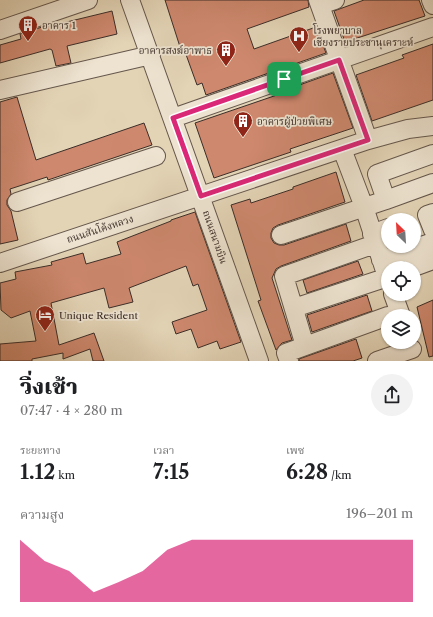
<!DOCTYPE html>
<html lang="th">
<meta charset="utf-8">
<style>
:root{--surface:#fff;--page:#f2f2f2;--text:#202124;--muted:#757577;--accent:#db2777}
body{margin:0;font-family:"Libre Caslon Text","Noto Serif Thai",serif;background:var(--page);color:var(--text);height:100vh;display:flex;flex-direction:column;font-size:15px;white-space:nowrap}
*{box-sizing:border-box;margin:0}
p{font-size:13px;color:var(--muted)}
.icon{flex:none;width:22px;height:22px;fill:none;stroke:currentColor;stroke-width:2;stroke-linecap:round;stroke-linejoin:round}
.map{position:relative;height:361px;overflow:hidden}
.details{display:flex;flex-direction:column;background:var(--surface);flex:1}
.details>*{flex:none}
.needle{width:26px;rotate:335deg}
.tools{position:absolute;left:381px;top:213px;display:grid;gap:8px}
.tools a{display:grid;place-items:center;width:40px;height:40px;border-radius:50%;background:var(--surface);box-shadow:0 1px 3px #0004;font-size:20px}
.pin{position:absolute;display:grid;place-items:center;width:34px;height:34px;color:#fff;margin:-17px;border-radius:8px;box-shadow:0 2px 6px #0006}
.round{display:grid;place-items:center;flex:none;width:42px;height:42px;border-radius:21px;background:var(--page)}
.overview{display:flex;align-items:center;justify-content:space-between;height:68px;padding:0 20px}
h1{font-size:22px;font-weight:800;line-height:30px}
.metrics{display:grid;grid-template-columns:repeat(3,1fr);gap:6px;height:68px;padding:4px 20px}
.metrics div{display:grid;align-content:center}
.metrics b{font-size:20px;font-weight:800}
.metrics small{font-size:11px;font-weight:400}
.metrics p{font-size:11px}
.chart{height:112px;padding:8px 20px}
.chart p{display:flex;justify-content:space-between}
.chart svg{width:100%;height:72px;margin-top:4px;fill:var(--accent);opacity:.7}
.map>svg:first-child{display:block}
.building{fill:#ce886e;stroke:#3b2d28}
.lines{fill:none;stroke-linecap:round;stroke-linejoin:round}
.minor-casing{stroke:#65574c;stroke-width:20}
.minor{stroke:#ede3d0;stroke-width:18}
.route-casing{stroke:#fff;stroke-width:8}
.route{stroke:#db2777;stroke-width:5}
.labels{text-anchor:middle;dominant-baseline:central;stroke-width:3.5;stroke-linejoin:round;paint-order:stroke}
.poi-label{font-size:10px;fill:#3b2d28;stroke:#ede3d0;text-anchor:start}
.street-label{font-size:10px;fill:#3b2d28;stroke:#ede3d0}
</style>
<div class="map">
<svg width="433" height="361" viewBox="0 0 433 361">
<rect width="100%" height="100%" fill="#e3d4b6"/>
<filter id="stains"><feTurbulence type="fractalNoise" baseFrequency=".005" numOctaves="4"/><feColorMatrix values="0 0 0 0 .2 0 0 0 0 .09 0 0 0 0 .02 0 0 0 .5 -.17"/></filter>
<radialGradient id="worn" r=".72"><stop offset=".6" stop-color="#630" stop-opacity="0"/><stop offset="1" stop-color="#630" stop-opacity=".3"/></radialGradient>
<path class="building" d="M165,0H308L309,7L247,29L254,49L316,27L326,53L206,95L202,83L197,85L184,49L181,50Z
M364,0H419L425,16L345,42L334,11Z
M112,11L117,34L67,46L71,63L56,66L52,50L50,49L0,63V45L21,39L20,34L42,27V28Z
M433,44V100L372,121L356,75L404,58L402,55Z
M333,73L353,128L290,149L291,152L214,178L195,123L277,95V93Z
M17,97L36,160L144,123L152,145L48,180L47,177L10,189L11,194L7,200V205L11,211L18,240L0,244V102Z
M336,172L345,202L278,225L273,228L271,233V238L274,243L279,245H284L346,224L351,241L281,266L276,269L272,278L292,340L282,343L276,350L258,301L261,300L231,205L250,199L251,203L293,189V187Z
M195,212L241,342L220,349L217,341L198,348L191,329L176,334L172,322L207,310L198,284L193,286L186,266L129,288L133,302L109,308L104,288L51,303L59,345L94,333L104,361H93L90,349L63,359V353L32,359V361H0V344L36,341L30,311L11,318L1,310L0,283L16,279L15,272L52,265L51,262L83,253L86,264L121,254L117,242L171,221V220Z
M358,261L363,274L307,293L303,280Z
M367,295L372,311L312,332L307,315Z
M433,300V356L429,357L417,307Z
M356,339L362,358L353,361H299V359Z"/>
<g class="lines">
<g class="minor-casing">
<path id="minor" d="M130,0L259,361
M318,0L368,140
M431,0L433,5
M320,5L335,0
M0,30L88,0
M0,90L151,55
M173,118L433,27
M342,149L364,207L388,280
M386,200L433,183
M17,202L156,156
M433,213L427,215L433,230
M372,234L388,228
M281,235L386,200L377,174L433,154
M381,260L433,242
M0,263L368,140L408,129L433,126
M411,268L433,260
M393,294L401,316
M294,308L388,277
M305,346L284,276L375,244
M289,361L286,353L388,316
M377,361L412,349"/>
</g>
<use href="#minor" class="minor"/>
</g>
<g class="lines">
<g class="route-casing">
<path id="route" d="M339,60L368,140L201,196L173,118Z"/>
</g>
<use href="#route" class="route"/>
</g>
<defs>
<g id="building-pin" transform="scale(1)"><path d="M0 17L-7.5 6A9.5 9.5 0 1 1 7.5 6Z" fill="#8f2418" stroke="#ede3d0"/><path d="M-4-6H4V6H1V3H-1V6H-4ZM-2.5-4.3h1.7v1.8h-1.7ZM.8-4.3h1.7v1.8H.8ZM-2.5-1h1.7V.8h-1.7ZM.8-1h1.7V.8H.8Z" fill="#fff"/></g>
<g id="hospital-pin" transform="scale(1)"><path d="M0 17L-7.5 6A9.5 9.5 0 1 1 7.5 6Z" fill="#8f2418" stroke="#ede3d0"/><path d="M-5-5h3v3.5h4V-5h3V5h-3V1.5h-4V5h-3Z" fill="#fff"/></g>
<g id="hotel-pin" transform="scale(1)"><path d="M0 17L-7.5 6A9.5 9.5 0 1 1 7.5 6Z" fill="#8f2418" stroke="#ede3d0"/><path d="M-6-4.5h1.5V1H6V5H4.5V3h-9V5H-6ZM-4 0a1.8 1.8 0 1 1 3.6 0ZM.5 0V-2.5h3Q6-2.5 6 0Z" fill="#fff"/></g>
</defs>
<g fill-rule="evenodd">
<use href="#building-pin" x="28" y="25"/>
<use href="#hospital-pin" x="299" y="36"/>
<use href="#building-pin" x="226" y="50"/>
<use href="#building-pin" x="243" y="121"/>
<use href="#hotel-pin" x="45" y="315"/>
</g>
<g class="labels">
<g class="poi-label">
<text x="42" y="25">อาคาร 1</text>
<text x="313" y="30">โรงพยาบาล<tspan x="313" dy="12">เชียงรายประชานุเคราะห์</tspan></text>
<text x="212" y="50" text-anchor="end">อาคารสงฆ์อาพาธ</text>
<text x="257" y="121">อาคารผู้ป่วยพิเศษ</text>
<text x="59" y="315">Unique Resident</text>
</g>
<g class="street-label">
<text transform="translate(100 229) rotate(-18)">ถนนสันโค้งหลวง</text>
<text transform="translate(215 237) rotate(71)">ถนนสนามบิน</text>
</g>
</g>
<rect width="100%" height="100%" filter="url(#stains)"/>
<rect width="100%" height="100%" fill="url(#worn)"/>
</svg>
<div class="tools">
<a><svg class="needle" viewBox="-14 -14 28 28"><path d="M0-13l5 13h-10z" fill="#e53935"/><path d="M0 13l5-13h-10z" fill="#757577"/></svg></a>
<a><svg class="icon" aria-label="locate" viewBox="0 0 24 24"><circle cx="12" cy="12" r="6"/><path d="M12 2v4M12 18v4M2 12h4M18 12h4"/></svg></a>
<a><svg class="icon" aria-label="layers" viewBox="0 0 24 24"><path d="M12 4l9 5-9 5-9-5zM3 14l9 5 9-5"/></svg></a>
</div>
<div class="pin" style="left:284px;top:79px;background:#1e9e55"><svg class="icon" aria-label="arrive" viewBox="0 0 24 24"><path d="M6 21V4h12l-3 4 3 4H6"/></svg></div>
</div>
<section class="details">
<div class="overview"><div><h1>วิ่งเช้า</h1><p>07:47 · 4 × 280 m</p></div><a class="round"><svg class="icon" aria-label="share" viewBox="0 0 24 24"><path d="M12 15V3M7 8l5-5 5 5M5 13v7h14v-7"/></svg></a></div>
<div class="metrics">
<div><p>ระยะทาง</p><b>1.12<small> km</small></b></div>
<div><p>เวลา</p><b>7:15</b></div>
<div><p>เพซ</p><b>6:28<small> /km</small></b></div>
</div>
<div class="chart"><p><span>ความสูง</span>196–201 m</p>
<svg viewBox="0 0 160 44" preserveAspectRatio="none"><path d="M0 44V6L10 19L20 25L30 38L40 32L50 25L60 12L70 6L80 6L90 6L100 6L110 6L120 6L130 6L140 6L150 6L160 6V44z"/></svg>
</div>
</section>
